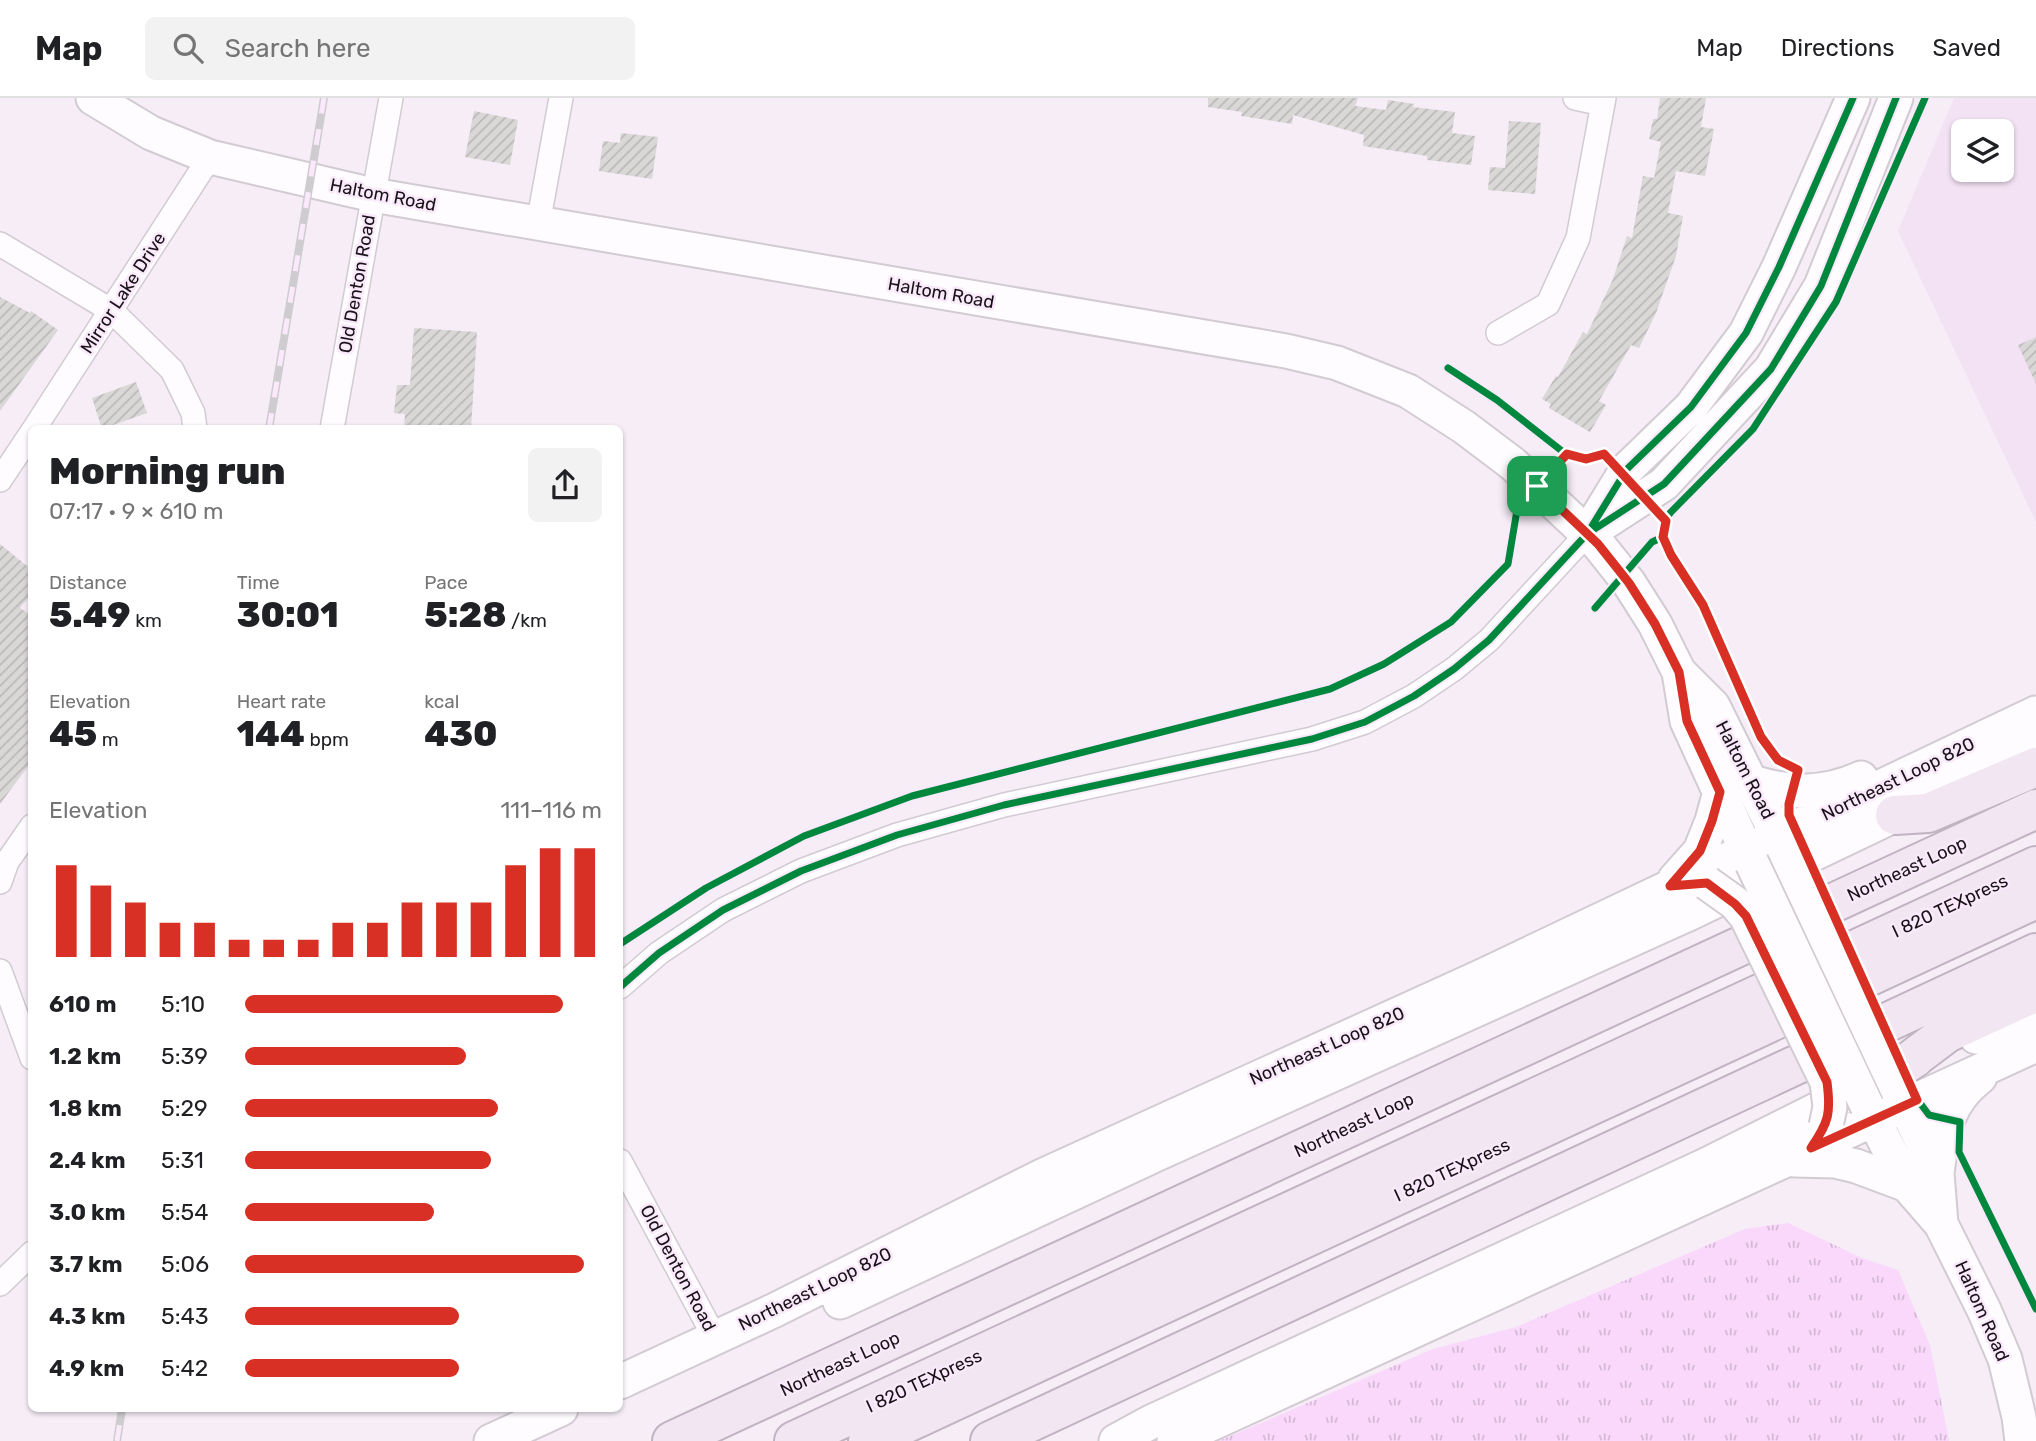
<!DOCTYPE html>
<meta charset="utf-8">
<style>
:root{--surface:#fff;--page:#f2f2f2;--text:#202124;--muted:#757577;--line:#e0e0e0;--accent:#d93025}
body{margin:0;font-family:Rubik,sans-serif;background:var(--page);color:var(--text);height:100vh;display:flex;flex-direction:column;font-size:26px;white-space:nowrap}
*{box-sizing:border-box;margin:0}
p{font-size:23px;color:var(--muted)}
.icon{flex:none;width:38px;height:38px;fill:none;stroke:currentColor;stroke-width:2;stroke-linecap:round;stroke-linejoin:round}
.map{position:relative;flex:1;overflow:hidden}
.sheet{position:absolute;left:28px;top:327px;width:595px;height:987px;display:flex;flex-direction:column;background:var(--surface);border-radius:10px;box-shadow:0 2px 5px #0004}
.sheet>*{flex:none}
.controls{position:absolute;left:1951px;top:21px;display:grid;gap:14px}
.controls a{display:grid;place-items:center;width:63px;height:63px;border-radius:10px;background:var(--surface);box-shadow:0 2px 5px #0004;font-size:35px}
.pin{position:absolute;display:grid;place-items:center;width:60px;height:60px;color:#fff;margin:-30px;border-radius:14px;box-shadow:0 4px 10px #0006}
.round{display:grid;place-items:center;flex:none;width:74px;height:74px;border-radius:10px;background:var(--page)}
.headline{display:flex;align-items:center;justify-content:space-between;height:119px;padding:0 21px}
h1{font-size:38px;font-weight:800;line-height:52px}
.metrics{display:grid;grid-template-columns:repeat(3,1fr);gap:10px;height:119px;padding:7px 21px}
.metrics div{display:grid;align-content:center}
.metrics b{font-size:35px;font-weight:800}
.metrics small{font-size:19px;font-weight:400}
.metrics p{font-size:19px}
.chart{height:196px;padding:14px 21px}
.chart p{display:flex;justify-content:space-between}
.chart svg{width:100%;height:126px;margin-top:7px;stroke:var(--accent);stroke-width:6}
ul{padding:0 21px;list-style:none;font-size:23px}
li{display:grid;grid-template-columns:112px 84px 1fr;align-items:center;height:52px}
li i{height:18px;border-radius:9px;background:var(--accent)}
header{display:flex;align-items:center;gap:42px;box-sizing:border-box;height:98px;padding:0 35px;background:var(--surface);border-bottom:2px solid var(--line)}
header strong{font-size:33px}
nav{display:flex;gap:38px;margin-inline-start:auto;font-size:24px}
.search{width:490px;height:63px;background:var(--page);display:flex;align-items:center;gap:18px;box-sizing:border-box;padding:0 24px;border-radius:10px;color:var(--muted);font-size:26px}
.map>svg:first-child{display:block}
.built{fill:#f3e2f3;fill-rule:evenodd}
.grass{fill:url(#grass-tufts)}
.building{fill:url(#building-hatch)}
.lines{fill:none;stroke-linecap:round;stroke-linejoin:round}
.street-casing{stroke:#d2cbd2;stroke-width:26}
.secondary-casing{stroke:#d2cbd2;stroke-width:37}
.highway-casing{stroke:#c1b3c1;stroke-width:42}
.street{stroke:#fefcfe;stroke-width:23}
.secondary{stroke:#fefcfe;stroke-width:33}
.highway{stroke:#f1e6f2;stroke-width:38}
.rail-casing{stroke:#cfcccf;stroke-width:8}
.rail{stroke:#f9e9fa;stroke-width:5;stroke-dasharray:16;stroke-linecap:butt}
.secondary-bridge-casing{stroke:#d2cbd2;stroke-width:37;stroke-linecap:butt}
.secondary-bridge{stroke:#fefcfe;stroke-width:33}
.cycleway-casing{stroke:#f9e9fa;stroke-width:11}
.cycleway{stroke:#00873e;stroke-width:7}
.route-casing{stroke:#fff;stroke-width:14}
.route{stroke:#d93025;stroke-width:9}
.labels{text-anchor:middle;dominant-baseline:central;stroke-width:5;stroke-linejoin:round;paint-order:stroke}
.street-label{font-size:18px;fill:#191319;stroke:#f9e9fa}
</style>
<header>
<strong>Map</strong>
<div class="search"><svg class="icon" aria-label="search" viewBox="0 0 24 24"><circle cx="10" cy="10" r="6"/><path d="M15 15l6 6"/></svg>Search here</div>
<nav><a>Map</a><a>Directions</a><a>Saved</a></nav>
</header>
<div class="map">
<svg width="2036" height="1343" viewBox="0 0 2036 1343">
<defs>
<pattern id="grass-tufts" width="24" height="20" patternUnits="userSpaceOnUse" patternTransform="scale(1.75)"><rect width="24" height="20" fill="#f9d8fb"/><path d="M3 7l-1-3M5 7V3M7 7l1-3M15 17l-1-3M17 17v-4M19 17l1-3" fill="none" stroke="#d5b8d7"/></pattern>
<pattern id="building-hatch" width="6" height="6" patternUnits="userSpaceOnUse" patternTransform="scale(1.75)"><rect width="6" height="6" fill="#dad7d7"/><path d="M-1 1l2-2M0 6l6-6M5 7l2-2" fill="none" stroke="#bab8b8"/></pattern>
</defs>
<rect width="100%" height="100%" fill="#f6edf6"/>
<path class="built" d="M1954,0H2036V424L1898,133ZM1964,33H2002V72H1964Z"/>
<path class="grass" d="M1788,1125L1862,1160L1898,1172L1930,1247L1949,1343H1219L1433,1251L1516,1229L1745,1131Z"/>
<path class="building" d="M1208,0H1358L1355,8L1386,12L1388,2L1414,6L1413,9L1455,14L1452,35L1475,38L1471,67L1427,62V58L1363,48L1364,37L1293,17L1292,26L1241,18L1242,14L1208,9Z
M1660,0H1706L1701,29L1714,31L1705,78L1676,73L1668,115L1683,118L1676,158L1656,215L1639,250L1631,247L1599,303L1606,307L1590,334L1549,310L1551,306L1542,301L1556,278L1558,279L1583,234L1587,236L1613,181L1627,138L1632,140L1643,78L1654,80L1661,44L1649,41L1653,21H1657Z
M474,13L518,22L510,67L465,59Z
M1509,23L1541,25L1535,96L1488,92L1490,69L1505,70Z
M621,35L658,39L652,81L599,73L603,43L620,45Z
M0,199L30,215L31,213L58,232L0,313Z
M414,230L477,234L471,331H404L405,316L394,315L397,287H410Z
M2036,239V286L2018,247Z
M136,284L147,315L102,331L92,300Z
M0,446L32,472V495L20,510L32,518V663L0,706Z"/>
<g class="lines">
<g class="street-casing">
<path id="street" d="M1575,0L1603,6
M538,126L561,0
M0,146L112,213L172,272L193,315L195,331
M1498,235L1548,206L1578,140L1604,0
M34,331L210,59
M332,331L391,0
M0,382L32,334
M0,784L7,764L32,728
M0,873L32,960
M620,889L659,855L723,812L801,773L897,737L1004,707L1312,641L1365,624L1414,598L1454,571L1489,542L1587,436
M620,1063L715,1240
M0,1186L32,1155"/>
</g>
<g class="secondary-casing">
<path id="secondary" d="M93,0L151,35L210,59L373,97L1286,253L1337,265L1408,293L1464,329L1513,366L1598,446L1629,485L1655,526L1679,574L1687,623L1752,765
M1592,428L1627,371L1691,309L1746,235L1779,169L1853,0
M1587,436L1664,386L1771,271L1821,188L1896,0
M1679,574L1713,608L1783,749
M1752,684C1791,696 1824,697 1861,680
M1675,781L1700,753L1712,723L1720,694
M1976,939L2036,917
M1898,993L1937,1075L1941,1126
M1867,1008L1907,1087L1941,1126L1984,1212L2005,1261L2019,1319L2022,1343
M1794,1062L1835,1063L1856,1068L1907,1087
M1937,1075C1942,1035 1947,1004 1980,979
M840,1204L1157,1056L1684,818L1895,717L2036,646
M620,1284L775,1212L1044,1077L1480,879L2036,615
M491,1343L561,1311
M1116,1343L1151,1324L1706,1067L1916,962
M1174,1343L2036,947"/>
</g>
<g class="highway-casing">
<path id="highway" d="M1895,717L1928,715L2036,669
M1907,965L1947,935L2036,894
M672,1343L2036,711
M794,1343L2036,768
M868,1343L2036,801
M990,1343L2036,855"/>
</g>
<use href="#street" class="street"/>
<use href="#secondary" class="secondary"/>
<use href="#highway" class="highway"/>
<g class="rail-casing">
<path id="rail" d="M269,331L324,0
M117,1343L122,1311"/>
</g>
<use href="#rail" class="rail"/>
<g class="secondary-bridge-casing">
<path id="secondary-bridge" d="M1783,749L1898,993
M1752,765L1867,1008
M1707,785L1735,805L1746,818L1827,984L1830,1009L1826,1028"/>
</g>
<use href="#secondary-bridge" class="secondary-bridge"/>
<g class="cycleway-casing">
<path id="cycleway" d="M1925,0L1836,204L1753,331L1670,415L1666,423L1663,439L1671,457L1703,507L1761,639L1778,662L1798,672C1794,695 1785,707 1794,731L1917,1001L1929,1017L1960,1024L1959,1054L2036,1211
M1448,270L1497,302L1567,357L1586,361L1604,356L1666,423
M1593,432L1664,386L1771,271L1821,188L1896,0
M1595,510L1652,444L1663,439
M620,846L706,790L804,738L912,698L1330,591L1384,566L1451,524L1508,466L1517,412L1567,357
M620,889L659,855L723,812L801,773L897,737L1004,707L1312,641L1365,624L1414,598L1454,571L1489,542L1587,436L1627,371L1691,309L1746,235L1779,169L1853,0"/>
</g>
<use href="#cycleway" class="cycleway"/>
</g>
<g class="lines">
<g class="route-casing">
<path id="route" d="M1567,356L1586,361L1604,356L1666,423L1663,439L1671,457L1703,507L1761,639L1778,662L1798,672L1789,706V717L1917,1002L1811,1050C1829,1024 1831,1015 1827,984L1746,818L1735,806L1707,785L1670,788L1700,753L1712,723L1720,694L1687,623L1679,574L1655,526L1629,485L1598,446L1537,388Z"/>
</g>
<use href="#route" class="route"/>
</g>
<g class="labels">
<g class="street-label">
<text transform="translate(383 97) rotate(11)">Haltom Road</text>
<text transform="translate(357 186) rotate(-80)">Old Denton Road</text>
<text transform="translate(123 195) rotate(-57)">Mirror Lake Drive</text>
<text transform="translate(941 195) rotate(10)">Haltom Road</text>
<text transform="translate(1745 672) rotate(63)">Haltom Road</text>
<text transform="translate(1898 681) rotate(-26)">Northeast Loop 820</text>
<text transform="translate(1907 771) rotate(-25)">Northeast Loop</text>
<text transform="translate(1950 808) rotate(-25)">I 820 TEXpress</text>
<text transform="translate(1327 948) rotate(-24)">Northeast Loop 820</text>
<text transform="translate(1354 1027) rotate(-25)">Northeast Loop</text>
<text transform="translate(1452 1072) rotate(-25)">I 820 TEXpress</text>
<text transform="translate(678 1170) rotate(62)">Old Denton Road</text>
<text transform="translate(815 1191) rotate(-26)">Northeast Loop 820</text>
<text transform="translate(1982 1213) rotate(66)">Haltom Road</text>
<text transform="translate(840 1266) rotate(-25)">Northeast Loop</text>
<text transform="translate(924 1283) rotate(-25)">I 820 TEXpress</text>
</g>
</g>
</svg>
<div class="controls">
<a><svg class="icon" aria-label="layers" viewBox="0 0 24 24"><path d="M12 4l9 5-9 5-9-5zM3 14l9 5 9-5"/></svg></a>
</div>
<div class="pin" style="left:1537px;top:388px;background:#1e9e55"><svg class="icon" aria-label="arrive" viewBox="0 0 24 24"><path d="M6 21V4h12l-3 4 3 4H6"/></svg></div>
<section class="sheet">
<div class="headline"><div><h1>Morning run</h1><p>07:17 · 9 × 610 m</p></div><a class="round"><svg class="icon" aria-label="share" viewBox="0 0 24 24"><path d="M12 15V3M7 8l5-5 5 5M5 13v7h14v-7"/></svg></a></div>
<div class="metrics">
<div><p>Distance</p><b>5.49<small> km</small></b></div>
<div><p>Time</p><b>30:01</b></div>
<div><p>Pace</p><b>5:28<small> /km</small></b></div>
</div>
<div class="metrics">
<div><p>Elevation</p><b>45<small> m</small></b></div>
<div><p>Heart rate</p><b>144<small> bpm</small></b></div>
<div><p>kcal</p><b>430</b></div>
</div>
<div class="chart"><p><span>Elevation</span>111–116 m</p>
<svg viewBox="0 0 160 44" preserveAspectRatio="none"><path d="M5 44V12M15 44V19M25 44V25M35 44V32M45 44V32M55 44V38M65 44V38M75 44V38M85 44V32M95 44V32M105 44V25M115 44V25M125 44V25M135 44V12M145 44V6M155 44V6"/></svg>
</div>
<ul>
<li><b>610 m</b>5:10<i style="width:89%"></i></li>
<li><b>1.2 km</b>5:39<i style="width:62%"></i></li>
<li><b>1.8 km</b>5:29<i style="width:71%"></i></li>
<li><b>2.4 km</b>5:31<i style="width:69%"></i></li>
<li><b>3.0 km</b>5:54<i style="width:53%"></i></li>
<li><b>3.7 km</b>5:06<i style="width:95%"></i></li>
<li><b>4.3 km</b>5:43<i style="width:60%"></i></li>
<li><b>4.9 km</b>5:42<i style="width:60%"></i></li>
</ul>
</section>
</div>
